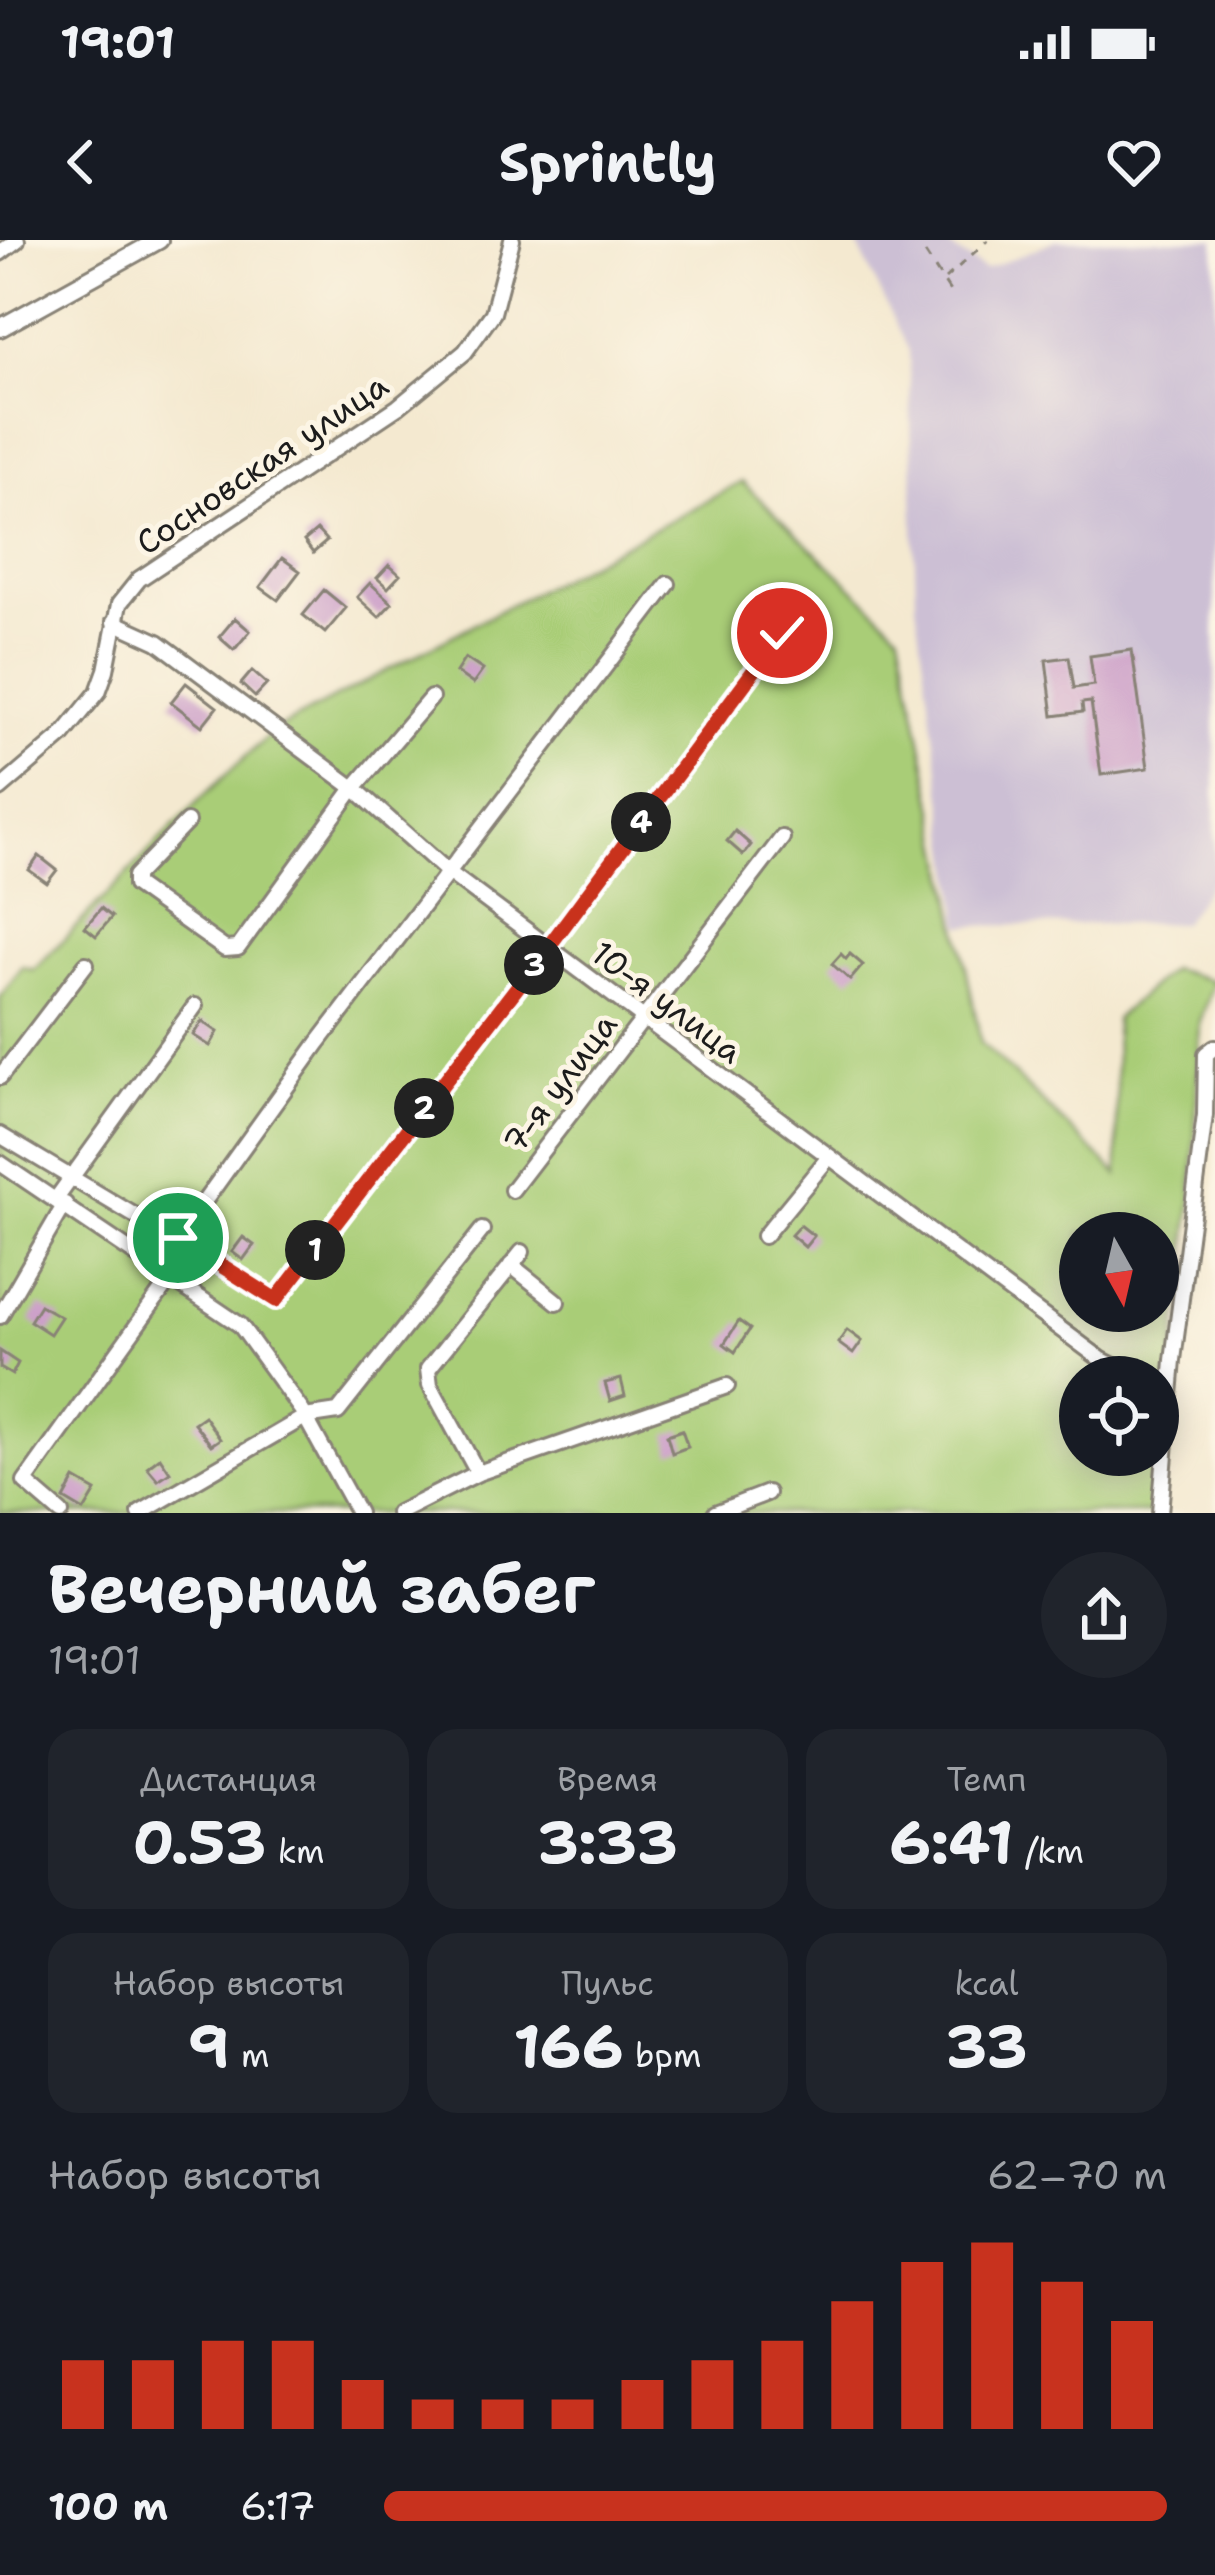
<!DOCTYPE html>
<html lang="ru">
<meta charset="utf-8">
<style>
:root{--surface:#171b24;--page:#20242c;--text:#f1f3f6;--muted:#9ea1a6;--accent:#c8321e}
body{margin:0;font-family:"Shantell Sans",sans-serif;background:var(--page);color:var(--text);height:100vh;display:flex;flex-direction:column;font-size:45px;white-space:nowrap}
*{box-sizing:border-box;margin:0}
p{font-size:39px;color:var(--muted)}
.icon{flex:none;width:66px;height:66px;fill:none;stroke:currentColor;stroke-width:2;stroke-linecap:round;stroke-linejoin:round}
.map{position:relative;height:1273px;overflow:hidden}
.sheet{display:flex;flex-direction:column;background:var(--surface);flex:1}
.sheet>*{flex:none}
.needle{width:78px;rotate:172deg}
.fabs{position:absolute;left:1059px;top:972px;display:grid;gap:24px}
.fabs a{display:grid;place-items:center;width:120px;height:120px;border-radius:50%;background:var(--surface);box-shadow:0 6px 30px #0003;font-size:60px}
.pin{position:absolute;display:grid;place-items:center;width:102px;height:102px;color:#fff;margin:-51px;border:6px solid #fff;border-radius:50%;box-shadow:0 3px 12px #0007}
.km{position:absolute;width:60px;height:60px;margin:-30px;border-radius:50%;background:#222;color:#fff;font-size:33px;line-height:60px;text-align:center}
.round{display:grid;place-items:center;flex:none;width:126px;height:126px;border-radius:63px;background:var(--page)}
.head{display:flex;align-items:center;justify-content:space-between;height:204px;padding:0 48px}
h1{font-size:66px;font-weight:700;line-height:90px}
.figures{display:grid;grid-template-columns:repeat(3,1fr);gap:18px;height:204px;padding:12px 48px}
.figures div{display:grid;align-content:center;border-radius:30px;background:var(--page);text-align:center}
.figures b{font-size:60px;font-weight:700}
.figures small{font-size:33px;font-weight:400}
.figures p{font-size:33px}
.chart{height:336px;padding:24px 48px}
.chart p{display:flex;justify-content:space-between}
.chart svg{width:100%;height:216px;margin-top:12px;stroke:var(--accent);stroke-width:6}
ul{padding:0 48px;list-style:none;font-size:39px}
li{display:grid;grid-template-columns:192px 144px 1fr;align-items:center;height:90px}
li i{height:30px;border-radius:15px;background:var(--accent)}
.status{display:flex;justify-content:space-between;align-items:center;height:84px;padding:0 60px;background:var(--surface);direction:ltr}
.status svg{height:33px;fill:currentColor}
header{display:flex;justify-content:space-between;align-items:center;height:156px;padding:0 48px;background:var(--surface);font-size:54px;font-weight:700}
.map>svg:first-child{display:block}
.industrial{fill:#ccbfd4}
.green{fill:#a9cd77;stroke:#62744a;stroke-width:3;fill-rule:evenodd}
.building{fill:#ca9cc7}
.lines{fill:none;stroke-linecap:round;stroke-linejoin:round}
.minor-casing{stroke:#888276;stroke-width:20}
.major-casing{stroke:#888276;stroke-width:22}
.path{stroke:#888276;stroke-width:3;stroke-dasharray:9 9;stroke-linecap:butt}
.minor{stroke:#fff;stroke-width:14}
.major{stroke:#fff;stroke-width:16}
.route-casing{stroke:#fff;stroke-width:24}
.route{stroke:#c8321e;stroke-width:15}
.labels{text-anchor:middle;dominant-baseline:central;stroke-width:10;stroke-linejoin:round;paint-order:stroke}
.street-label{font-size:33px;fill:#1c1c1c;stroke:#fcf5e5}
</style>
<div class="status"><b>19:01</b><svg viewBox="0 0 49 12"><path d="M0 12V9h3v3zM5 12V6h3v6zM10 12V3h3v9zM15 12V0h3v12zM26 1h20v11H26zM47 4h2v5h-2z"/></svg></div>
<header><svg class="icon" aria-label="back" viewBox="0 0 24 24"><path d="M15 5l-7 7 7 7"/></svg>Sprintly<svg class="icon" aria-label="heart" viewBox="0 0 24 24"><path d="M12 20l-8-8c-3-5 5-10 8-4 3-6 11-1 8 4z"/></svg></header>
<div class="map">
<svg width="1215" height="1273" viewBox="0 0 1215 1273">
<rect width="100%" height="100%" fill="#fcf5e5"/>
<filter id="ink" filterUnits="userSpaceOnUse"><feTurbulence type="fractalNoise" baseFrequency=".00833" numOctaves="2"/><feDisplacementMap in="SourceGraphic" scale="24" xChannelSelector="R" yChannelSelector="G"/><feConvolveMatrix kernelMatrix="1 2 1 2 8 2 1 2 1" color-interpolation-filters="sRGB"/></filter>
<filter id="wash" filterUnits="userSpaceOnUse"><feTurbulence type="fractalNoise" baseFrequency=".004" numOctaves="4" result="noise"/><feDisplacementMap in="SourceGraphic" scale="48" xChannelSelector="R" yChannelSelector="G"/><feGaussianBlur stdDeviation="2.7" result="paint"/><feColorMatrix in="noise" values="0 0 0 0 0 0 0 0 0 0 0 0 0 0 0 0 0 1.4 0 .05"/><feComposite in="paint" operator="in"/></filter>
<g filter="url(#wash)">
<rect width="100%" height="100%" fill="#f4e9d0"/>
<path class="industrial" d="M855,0H958L948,6L985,30L1056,0H1215V636L1183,683L961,686L916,365L909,111Z"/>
<path class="green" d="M742,242L900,393L981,803L1118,935L1115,779L1171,729L1214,741L1200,782L1192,960L1155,1273H0V758L22,727L34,730L201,558L275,490ZM1080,993H1158V1071H1080ZM1080,1137H1158V1215H1080Z"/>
<g id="blocks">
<path class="building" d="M317,290L327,301L313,313L304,301Z
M282,318L300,331L278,360L260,347Z
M389,325L400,335L388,348L377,338Z
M370,343L392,363L379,377L357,357Z
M324,350L346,368L325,393L303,375Z
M235,378L250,391L234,410L219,397Z
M1132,410L1148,528L1101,535L1091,462L1082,463L1083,472L1053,476L1046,420L1069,417L1074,448L1094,445L1090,416Z
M465,418L483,430L473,444L456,432Z
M252,431L267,444L255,457L241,444Z
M186,443L217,467L202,486L171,462Z
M735,591L751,605L743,615L727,601Z
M39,616L57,630L47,643L29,630Z
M101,668L112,677L96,696L85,687Z
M841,714L846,719L850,714L863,725L850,740L832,724Z
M202,781L218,792L210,806L193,795Z
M800,985L814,996L805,1007L791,995Z
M243,997L254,1005L243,1020L232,1012Z
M40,1065L61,1077L50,1094L30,1081Z
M739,1081L750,1089L735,1112L724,1104Z
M847,1090L862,1101L853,1114L838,1103Z
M0,1111L18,1123L12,1135L0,1128Z
M621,1139L625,1156L610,1161L605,1143Z
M204,1176L220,1199L211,1205L194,1183Z
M682,1190L688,1207L672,1213L667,1195Z
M160,1217L170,1232L158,1240L147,1227Z
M75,1239L96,1251L84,1271L64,1259Z"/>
</g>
</g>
<g filter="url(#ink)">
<use href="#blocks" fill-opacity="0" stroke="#888276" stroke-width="3"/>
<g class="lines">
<g class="minor-casing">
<path id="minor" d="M0,13L17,0
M114,382L158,402L354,548L448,632L1102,1120L1135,1137
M0,549L62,496L98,452L106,430L119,364L139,339L398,167L465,112L493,73L512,0
M187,582L135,636V645L225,709L238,708L354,548L431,458
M0,837L86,724
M0,895L276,1060L549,706L782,393
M0,923L240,1085L302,1171L358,1273
M512,950L782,598
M56,959L195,766
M764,996L829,917
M178,998L318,803L668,344
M511,1025L557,1062
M0,1076L65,964
M478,1233L430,1145L428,1129L522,1012
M61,1273L25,1242L170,1039
M140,1273L305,1177L338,1172L482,990
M398,1273L478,1233L727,1146
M715,1273L767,1253
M1160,1273L1173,1120L1205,875L1206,814L1215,807"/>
</g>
<g class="major-casing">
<path id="major" d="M0,88L159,0"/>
</g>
<path class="path" d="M925,13L953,56
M945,39L988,0"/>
<use href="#minor" class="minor"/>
<use href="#major" class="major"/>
</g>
</g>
<g class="lines" filter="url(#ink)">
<g class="route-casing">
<path id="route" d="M178,998L276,1060L549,706L782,393"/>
</g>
<use href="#route" class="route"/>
</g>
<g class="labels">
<g class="street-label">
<text transform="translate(262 224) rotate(-34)">Сосновская улица</text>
<text transform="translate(667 762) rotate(37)">10-я улица</text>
<text transform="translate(560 843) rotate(-53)">7-я улица</text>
</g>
</g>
</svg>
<div class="fabs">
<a><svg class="needle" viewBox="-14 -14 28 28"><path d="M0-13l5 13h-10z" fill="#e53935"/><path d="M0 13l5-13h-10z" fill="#9ea1a6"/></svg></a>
<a><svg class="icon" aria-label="locate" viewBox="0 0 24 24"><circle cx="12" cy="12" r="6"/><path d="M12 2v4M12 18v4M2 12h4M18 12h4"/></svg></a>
</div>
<div class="pin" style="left:178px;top:998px;background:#1e9e55"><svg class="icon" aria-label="arrive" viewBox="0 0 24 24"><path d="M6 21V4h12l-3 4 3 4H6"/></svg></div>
<div class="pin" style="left:782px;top:393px;background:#d93025"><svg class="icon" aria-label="check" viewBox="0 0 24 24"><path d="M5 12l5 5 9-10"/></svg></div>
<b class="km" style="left:315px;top:1010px">1</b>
<b class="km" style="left:424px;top:868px">2</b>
<b class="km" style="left:534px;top:725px">3</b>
<b class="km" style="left:641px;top:582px">4</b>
</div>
<section class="sheet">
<div class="head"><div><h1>Вечерний забег</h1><p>19:01</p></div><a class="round"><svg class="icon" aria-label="share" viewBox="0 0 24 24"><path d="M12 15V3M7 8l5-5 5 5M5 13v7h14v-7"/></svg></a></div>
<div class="figures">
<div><p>Дистанция</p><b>0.53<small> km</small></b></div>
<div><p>Время</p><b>3:33</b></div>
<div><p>Темп</p><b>6:41<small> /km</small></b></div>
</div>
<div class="figures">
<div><p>Набор высоты</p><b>9<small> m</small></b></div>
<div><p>Пульс</p><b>166<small> bpm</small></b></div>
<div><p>kcal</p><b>33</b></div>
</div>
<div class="chart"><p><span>Набор высоты</span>62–70 m</p>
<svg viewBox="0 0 160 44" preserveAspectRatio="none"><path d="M5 44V30M15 44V30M25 44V26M35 44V26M45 44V34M55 44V38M65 44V38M75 44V38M85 44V34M95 44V30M105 44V26M115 44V18M125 44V10M135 44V6M145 44V14M155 44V22"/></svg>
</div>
<ul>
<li><b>100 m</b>6:17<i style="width:100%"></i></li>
</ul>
</section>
